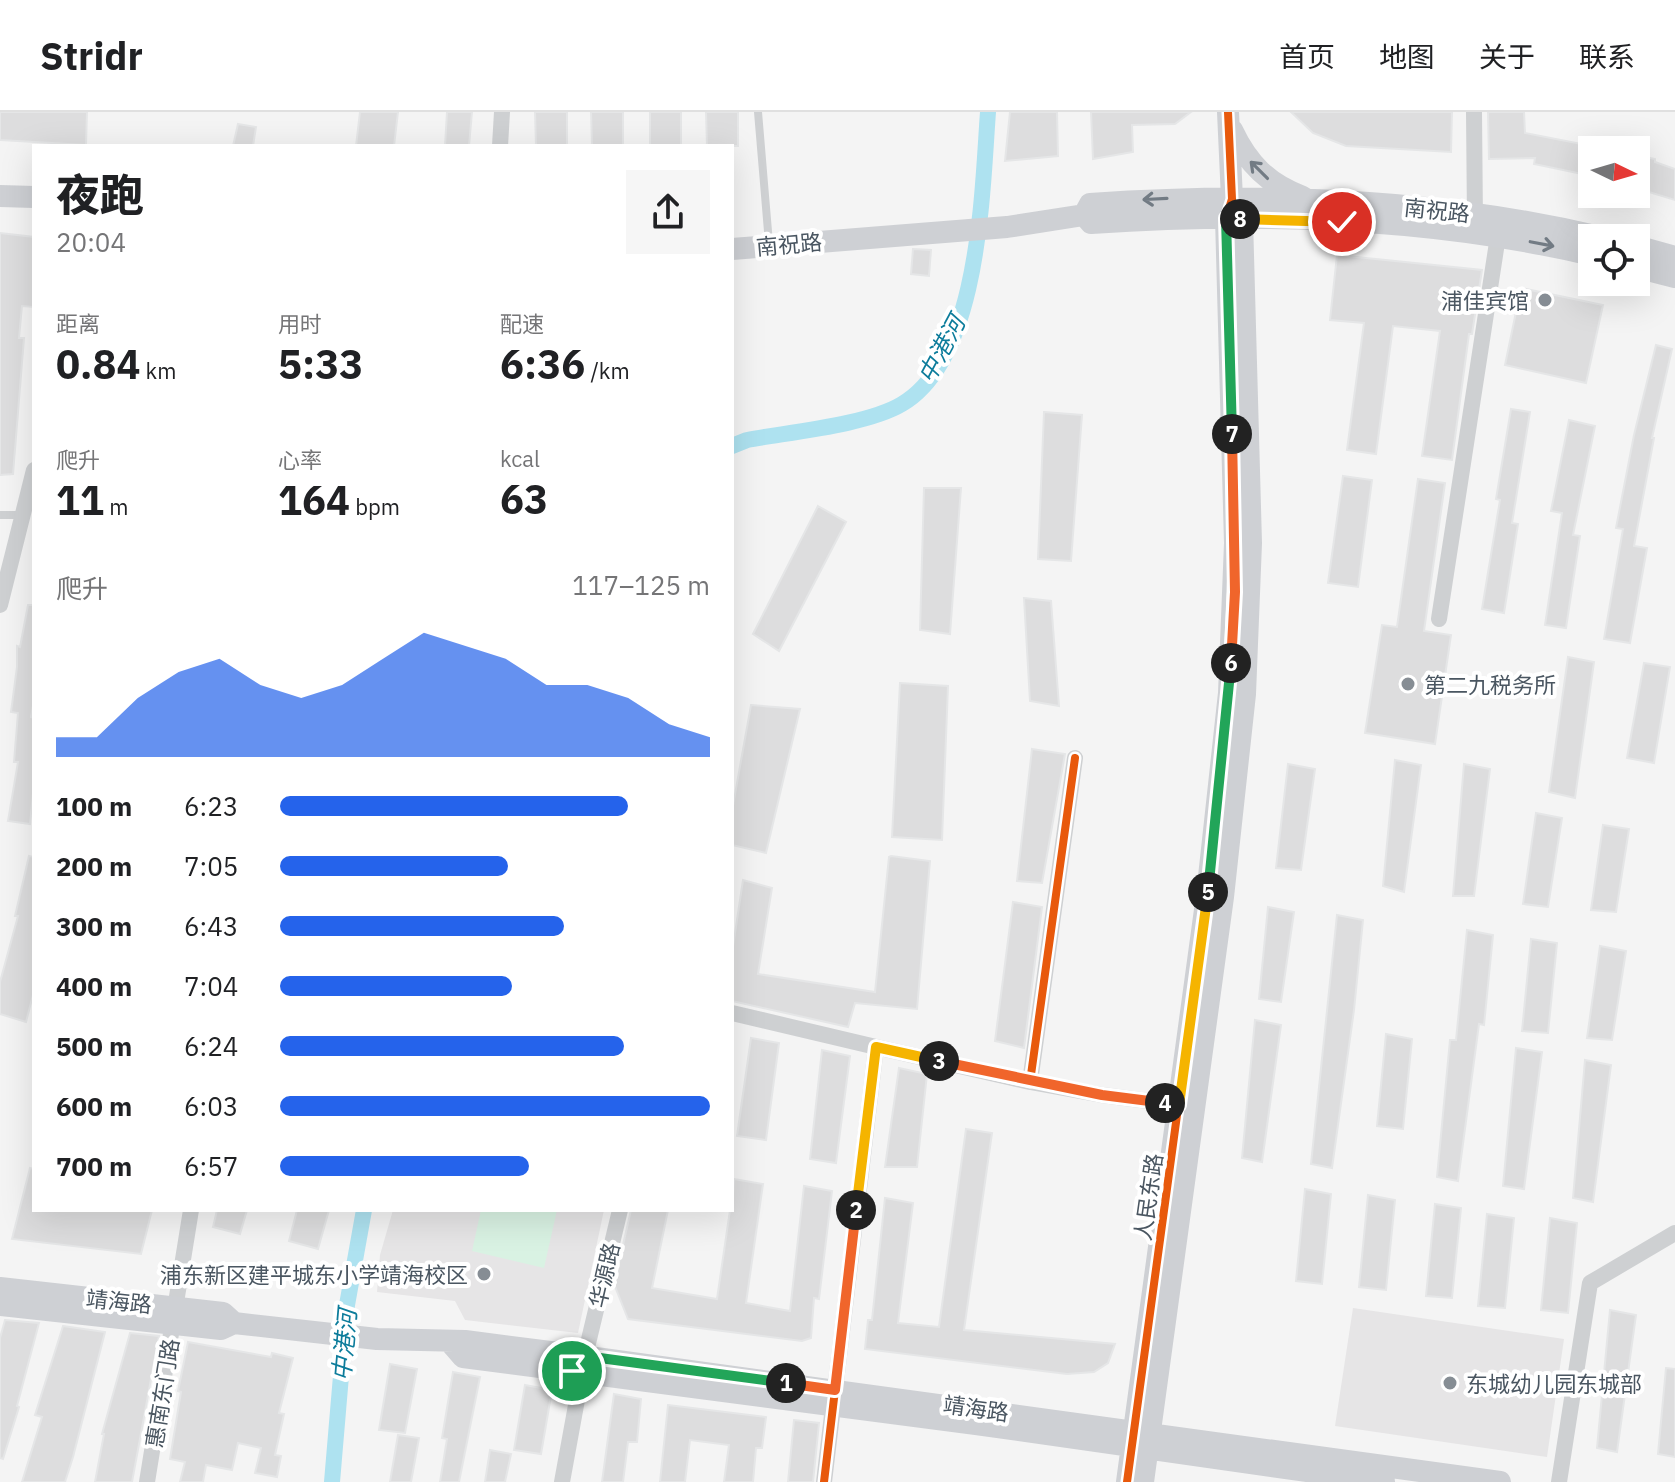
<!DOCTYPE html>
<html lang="zh">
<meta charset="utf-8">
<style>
:root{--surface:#fff;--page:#f6f6f6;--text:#202124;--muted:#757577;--line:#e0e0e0;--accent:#2563eb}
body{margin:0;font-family:"IBM Plex Sans","Noto Sans SC",sans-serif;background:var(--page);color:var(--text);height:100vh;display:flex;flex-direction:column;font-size:30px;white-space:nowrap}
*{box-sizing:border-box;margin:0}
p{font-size:26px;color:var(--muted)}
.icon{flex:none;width:44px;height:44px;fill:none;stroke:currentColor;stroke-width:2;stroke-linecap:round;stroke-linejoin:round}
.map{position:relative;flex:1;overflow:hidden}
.drawer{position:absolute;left:32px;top:32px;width:702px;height:1068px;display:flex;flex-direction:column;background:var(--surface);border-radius:0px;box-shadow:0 8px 32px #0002}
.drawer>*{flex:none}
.needle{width:52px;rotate:95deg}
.tools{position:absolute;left:1578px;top:24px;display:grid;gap:16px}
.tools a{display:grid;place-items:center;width:72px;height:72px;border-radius:0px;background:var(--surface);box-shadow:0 8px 32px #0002;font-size:40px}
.pin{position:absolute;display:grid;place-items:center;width:68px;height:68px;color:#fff;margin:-34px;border:4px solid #fff;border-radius:50%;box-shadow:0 2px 8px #0007}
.km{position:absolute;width:40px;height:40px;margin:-20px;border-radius:50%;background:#222;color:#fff;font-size:22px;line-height:40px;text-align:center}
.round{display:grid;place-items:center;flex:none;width:84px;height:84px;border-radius:0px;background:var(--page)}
.summary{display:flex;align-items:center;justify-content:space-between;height:136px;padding:0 24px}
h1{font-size:44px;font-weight:800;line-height:60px}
.metrics{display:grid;grid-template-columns:repeat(3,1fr);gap:12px;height:136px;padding:8px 24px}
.metrics div{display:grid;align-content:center}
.metrics b{font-size:40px;font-weight:800}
.metrics small{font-size:22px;font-weight:400}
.metrics p{font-size:22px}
.chart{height:224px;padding:16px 24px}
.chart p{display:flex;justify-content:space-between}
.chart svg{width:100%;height:144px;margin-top:8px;fill:var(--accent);opacity:.7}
ul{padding:0 24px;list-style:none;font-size:26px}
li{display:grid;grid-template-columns:128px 96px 1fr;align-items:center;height:60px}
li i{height:20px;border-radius:10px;background:var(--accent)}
header{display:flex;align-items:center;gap:48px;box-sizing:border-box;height:112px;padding:0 40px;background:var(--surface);border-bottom:2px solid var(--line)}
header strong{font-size:38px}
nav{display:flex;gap:44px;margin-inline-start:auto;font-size:28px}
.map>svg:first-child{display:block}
.education{fill:#e6e5e6}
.green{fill:#d9f2e3}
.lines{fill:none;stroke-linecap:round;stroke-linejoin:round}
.canal{stroke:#aee2f0;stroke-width:16}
.building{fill:#ddddde;stroke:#e5e6e7;stroke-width:2}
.lane{stroke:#ced0d2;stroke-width:8}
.street{stroke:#ced0d2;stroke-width:16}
.secondary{stroke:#ced0d4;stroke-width:22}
.cycleway-casing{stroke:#fff;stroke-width:13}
.cycleway{stroke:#e8590c;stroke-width:8}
.oneway{stroke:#727b84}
.split-1-casing{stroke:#fff;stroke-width:16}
.split-2-casing{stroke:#fff;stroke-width:16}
.split-3-casing{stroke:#fff;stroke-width:16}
.split-4-casing{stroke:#fff;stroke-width:16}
.split-5-casing{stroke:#fff;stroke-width:16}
.split-6-casing{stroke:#fff;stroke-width:16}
.split-7-casing{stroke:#fff;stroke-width:16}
.split-8-casing{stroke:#fff;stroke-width:16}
.split-9-casing{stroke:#fff;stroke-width:16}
.split-1{stroke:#22a559;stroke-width:10}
.split-2{stroke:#f0652b;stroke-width:10}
.split-3{stroke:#f5b400;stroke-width:10}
.split-4{stroke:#f0652b;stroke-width:10}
.split-5{stroke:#f5b400;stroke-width:10}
.split-6{stroke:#22a559;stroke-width:10}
.split-7{stroke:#f0652b;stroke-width:10}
.split-8{stroke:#22a559;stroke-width:10}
.split-9{stroke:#f5b400;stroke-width:10}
.poi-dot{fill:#868d94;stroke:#fff;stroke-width:3}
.labels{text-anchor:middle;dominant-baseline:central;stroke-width:8;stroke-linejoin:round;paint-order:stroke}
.street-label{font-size:22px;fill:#4a5661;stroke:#fff}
.poi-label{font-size:22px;fill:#4a5661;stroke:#fff;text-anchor:end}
.water-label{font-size:24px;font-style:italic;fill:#0c7c9b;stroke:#fff}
</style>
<header>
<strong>Stridr</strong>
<nav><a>首页</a><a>地图</a><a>关于</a><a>联系</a></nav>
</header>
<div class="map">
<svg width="1675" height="1370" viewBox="0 0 1675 1370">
<rect width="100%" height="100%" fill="#f4f4f4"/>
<path class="education" d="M393,1098H604L578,1221L465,1208L455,1189L377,1180L380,1143Z
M1353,1196L1564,1227L1547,1345L1335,1314Z"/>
<path class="green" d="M481,1098H557L544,1156L472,1139Z"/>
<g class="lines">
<path class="canal" d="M732,334L747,328C790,320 867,313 902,292C980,246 982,80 988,0
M332,1370L347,1193L364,1098"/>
</g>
<path class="building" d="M0,0H87L86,33L0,28Z
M360,0H398L394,34H356Z
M447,0H472L469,34H445Z
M535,0H567V34H536Z
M591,0H623V34H592Z
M650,0H681V34H650Z
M706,0H738V34H707Z
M1010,0H1057L1058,44L1005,49Z
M1091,0H1191L1175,12L1132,13L1133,40L1093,47Z
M1291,0H1452L1451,40L1346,34L1313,21Z
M1488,0H1524L1525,21L1592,34V64L1534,52L1535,46L1489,47Z
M238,12L256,15L253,34H233Z
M1636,43L1655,47V50L1675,57V88L1636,76Z
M0,121L34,125V195L22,194L19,226H24L13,362L0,363Z
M913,137L931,138L929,164L911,162Z
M1337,143L1482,158L1472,222H1469L1452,348L1422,344L1440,219L1393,214L1376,342L1347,338L1364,211L1330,208Z
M1521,176L1603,193L1586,271L1505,253Z
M1656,233L1672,237L1652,326H1654L1634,434L1647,436L1630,531L1604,527L1623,417L1616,416L1634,323Z
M1511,297L1530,300L1512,411L1518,412L1504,501L1482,497L1500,388L1496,387Z
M1044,300L1082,303L1071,449L1038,447Z
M1569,308L1595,314L1573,423L1580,424L1566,516L1545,513L1562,401L1551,399Z
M1343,364L1372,368L1358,475L1328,471Z
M1418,367L1445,371L1424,519L1451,523L1435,632L1365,621L1382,513L1397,515Z
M924,376H961L950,522L920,518Z
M818,394L846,410L779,539L753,522Z
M1024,486L1051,489L1059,594L1030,589Z
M28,493H34V588L31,605L34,606V671L30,712L8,709L18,650H14L18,601L11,600L17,555V534L20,535Z
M1568,545L1594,550L1575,686L1549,680Z
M1644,551L1670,555L1654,651L1627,646Z
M900,571L948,574L942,728L892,725Z
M751,593L800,597L766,741L732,733V699Z
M1032,637L1065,642L1042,771L1017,769Z
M1395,648L1421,653L1404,780L1383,774Z
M1288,652L1315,657L1301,758L1276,756Z
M1464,652L1490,657L1474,784H1453Z
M1536,701L1562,706L1548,795L1523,792Z
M1603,713L1629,717L1616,800L1591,798Z
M29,744L34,745V879L26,910L0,902V870L18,804H15Z
M891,744L930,749L917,897L855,891L848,915L732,889V841L743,768L772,776L758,862L875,880L889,745Z
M1013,790L1042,795L1024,936L995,929Z
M1268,795L1294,800L1281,890L1259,887Z
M1337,803L1363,808L1354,898L1332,1056L1311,1052Z
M1467,818L1493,823L1484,913L1479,912L1458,1069L1437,1065L1450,928H1456Z
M1531,827L1557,831L1548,921L1522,919Z
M1600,834L1626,839L1612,928L1587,926Z
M1255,908L1281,913L1262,1050L1242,1046Z
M1386,922L1412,927L1403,1017L1377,1014Z
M751,926L779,931L766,1028L737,1024Z
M1516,936L1542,940L1524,1077L1503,1074Z
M822,938L850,944L836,1051L810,1047Z
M1585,948L1611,953L1593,1090L1573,1086Z
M899,956L927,962L917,1055H885Z
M966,1017L992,1021L964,1218L1115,1232L1108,1251L1094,1260L1067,1262L865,1237L868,1208H872L885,1086L913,1091L898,1211L939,1215Z
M30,1056L34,1057V1098H152L141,1142L12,1127Z
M734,1067L763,1072L746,1191L790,1199L804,1074L832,1079L819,1187L814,1186L811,1226L802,1229L628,1207L614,1172L631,1098H668L652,1176L717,1187L730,1098H732Z
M1305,1077L1331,1082L1322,1172L1296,1169Z
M1368,1083L1395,1088L1386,1178L1359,1175Z
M1435,1092L1461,1096L1452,1186L1426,1184Z
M217,1098H247L240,1122L213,1115Z
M297,1098H329L318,1137L289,1129Z
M1487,1102L1514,1106L1505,1196L1478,1194Z
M1550,1106L1577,1111L1568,1201L1541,1198Z
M1610,1198L1636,1203L1617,1340L1597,1336Z
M5,1208L39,1211L17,1294L19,1295L3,1347L0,1346V1226Z
M63,1214L105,1220L73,1345L65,1370H22L42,1305L35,1303Z
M130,1221L159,1224L132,1370H95L104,1322H102Z
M188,1230L271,1245L272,1241L293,1246L279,1301L284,1302L275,1343L281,1344L277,1365L255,1361L261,1336L238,1331L232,1358L206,1353L203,1370H180L185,1350L170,1347L181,1280L178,1279Z
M390,1252L417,1257L405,1321L379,1318Z
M1666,1256L1675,1257V1345L1658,1342Z
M453,1260L480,1265L459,1370H440L447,1327L442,1326Z
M525,1273L552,1278L541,1342L514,1338Z
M614,1282L641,1287L637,1330H628L623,1370H602Z
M668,1293L766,1305L762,1336H756L753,1370H724L729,1333L690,1328L685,1370H660Z
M794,1308L819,1311L813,1370H788Z
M398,1323L419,1326L411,1370H390Z
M490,1338L511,1342L505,1370H485Z"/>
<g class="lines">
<path class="lane" d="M758,0L769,131
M0,403H22"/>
<path class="street" d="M1474,0L1475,110
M500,34L502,0
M0,493L34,358
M1439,507L1498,124
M732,901L876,935
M1030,970L1102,983L1179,993
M147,1370L191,1098
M562,1370L585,1244L620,1098
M824,1370L876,935L1030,970L1075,646
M1559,1370L1590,1171L1675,1121"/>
<path class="secondary" d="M1232,18C1248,52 1268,72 1303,85
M0,84L34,85
M1084,103L1090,92C1260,80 1437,86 1604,126
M1084,103L1091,111C1255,100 1431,105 1592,143
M1636,134L1675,145
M732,137L1007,115L1084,103
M1636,155L1675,165
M0,1176L223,1201L234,1211
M0,1193L221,1217L234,1211L377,1227L465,1229L574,1243L1500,1370
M450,1230L463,1245L976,1312L1384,1370
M1127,1370L1207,783L1229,581L1235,431L1226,106L1232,87L1228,0
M1143,1370L1223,785L1245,582L1251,431L1242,107L1232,87"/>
<g class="cycleway-casing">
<path id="cycleway" d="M824,1370L876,935L1030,970L1075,646
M1127,1370L1207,783L1229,581L1235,431L1226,106L1232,87L1228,0"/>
</g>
<use href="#cycleway" class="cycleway"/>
</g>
<defs><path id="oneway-shaft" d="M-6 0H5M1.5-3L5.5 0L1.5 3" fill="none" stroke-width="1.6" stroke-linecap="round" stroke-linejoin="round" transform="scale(2)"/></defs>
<g class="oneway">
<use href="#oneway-shaft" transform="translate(1259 58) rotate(-135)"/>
<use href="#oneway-shaft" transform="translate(1155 87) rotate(177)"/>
<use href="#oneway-shaft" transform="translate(1542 132) rotate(11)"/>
</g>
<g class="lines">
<g class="split-1-casing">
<path id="split-1" d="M572,1259L582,1260L585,1244L786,1271"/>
</g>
<g class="split-2-casing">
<path id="split-2" d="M786,1271L835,1278L856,1098"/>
</g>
<g class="split-3-casing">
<path id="split-3" d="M856,1098L876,935L939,949"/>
</g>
<g class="split-4-casing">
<path id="split-4" d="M939,949L1102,983L1165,991"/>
</g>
<g class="split-5-casing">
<path id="split-5" d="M1165,991L1179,993L1208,780"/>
</g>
<g class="split-6-casing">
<path id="split-6" d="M1208,780L1231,551"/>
</g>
<g class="split-7-casing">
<path id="split-7" d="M1231,551L1235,480L1232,322"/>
</g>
<g class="split-8-casing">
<path id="split-8" d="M1232,322L1226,106L1240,107"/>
</g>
<g class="split-9-casing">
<path id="split-9" d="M1240,107L1342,110"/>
</g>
<use href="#split-1" class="split-1"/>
<use href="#split-2" class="split-2"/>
<use href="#split-3" class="split-3"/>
<use href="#split-4" class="split-4"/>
<use href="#split-5" class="split-5"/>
<use href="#split-6" class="split-6"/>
<use href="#split-7" class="split-7"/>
<use href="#split-8" class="split-8"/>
<use href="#split-9" class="split-9"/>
</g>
<g class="poi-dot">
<circle cx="1545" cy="188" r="8"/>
<circle cx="1408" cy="572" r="8"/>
<circle cx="484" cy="1162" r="8"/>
<circle cx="1450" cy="1271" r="8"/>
</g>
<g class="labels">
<g class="street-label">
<text transform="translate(1437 98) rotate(6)">南祝路</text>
<text transform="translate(789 132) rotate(-5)">南祝路</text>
<text transform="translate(1148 1085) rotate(-82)">人民东路</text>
<text transform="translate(604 1163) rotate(-77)">华源路</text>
<text transform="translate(119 1189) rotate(6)">靖海路</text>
<text transform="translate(162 1281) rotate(-81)">惠南东门路</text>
<text transform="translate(976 1296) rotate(8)">靖海路</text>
</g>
<g class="poi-label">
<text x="1529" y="188">浦佳宾馆</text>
<text x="1424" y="572" text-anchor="start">第二九税务所</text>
<text x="468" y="1162">浦东新区建平城东小学靖海校区</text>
<text x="1466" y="1271" text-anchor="start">东城幼儿园东城部</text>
</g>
<g class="water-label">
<text transform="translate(941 237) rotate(-62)">中港河</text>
<text transform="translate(344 1233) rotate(-85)">中港河</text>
</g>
</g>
</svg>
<div class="tools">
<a><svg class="needle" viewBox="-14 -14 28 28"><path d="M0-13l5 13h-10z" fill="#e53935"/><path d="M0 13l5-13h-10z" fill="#757577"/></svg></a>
<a><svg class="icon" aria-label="locate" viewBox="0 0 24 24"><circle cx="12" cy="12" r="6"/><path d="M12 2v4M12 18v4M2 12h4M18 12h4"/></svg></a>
</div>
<div class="pin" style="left:572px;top:1259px;background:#1e9e55"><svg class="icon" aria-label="arrive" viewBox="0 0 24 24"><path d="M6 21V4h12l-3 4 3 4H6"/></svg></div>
<div class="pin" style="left:1342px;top:110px;background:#d93025"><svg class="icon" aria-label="check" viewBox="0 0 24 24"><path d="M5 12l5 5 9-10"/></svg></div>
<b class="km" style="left:786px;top:1271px">1</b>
<b class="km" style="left:856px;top:1098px">2</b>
<b class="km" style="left:939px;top:949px">3</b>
<b class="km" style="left:1165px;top:991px">4</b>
<b class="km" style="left:1208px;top:780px">5</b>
<b class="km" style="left:1231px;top:551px">6</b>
<b class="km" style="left:1232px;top:322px">7</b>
<b class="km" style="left:1240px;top:107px">8</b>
<section class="drawer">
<div class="summary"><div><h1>夜跑</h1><p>20:04</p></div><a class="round"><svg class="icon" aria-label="share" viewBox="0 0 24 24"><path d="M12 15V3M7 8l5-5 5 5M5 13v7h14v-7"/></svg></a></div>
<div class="metrics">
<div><p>距离</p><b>0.84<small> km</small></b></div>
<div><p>用时</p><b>5:33</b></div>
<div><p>配速</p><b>6:36<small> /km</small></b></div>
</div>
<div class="metrics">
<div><p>爬升</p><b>11<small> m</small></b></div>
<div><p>心率</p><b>164<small> bpm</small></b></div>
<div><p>kcal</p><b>63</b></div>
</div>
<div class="chart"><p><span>爬升</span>117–125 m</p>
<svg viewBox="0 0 160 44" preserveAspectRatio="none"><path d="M0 44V38L10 38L20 26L30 18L40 14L50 22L60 26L70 22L80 14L90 6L100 10L110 14L120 22L130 22L140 26L150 34L160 38V44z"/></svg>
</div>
<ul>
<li><b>100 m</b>6:23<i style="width:81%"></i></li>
<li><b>200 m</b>7:05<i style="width:53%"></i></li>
<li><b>300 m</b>6:43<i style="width:66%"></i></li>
<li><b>400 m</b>7:04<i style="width:54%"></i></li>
<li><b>500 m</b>6:24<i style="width:80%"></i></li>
<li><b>600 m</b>6:03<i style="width:100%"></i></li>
<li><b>700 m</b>6:57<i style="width:58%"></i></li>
</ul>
</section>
</div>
